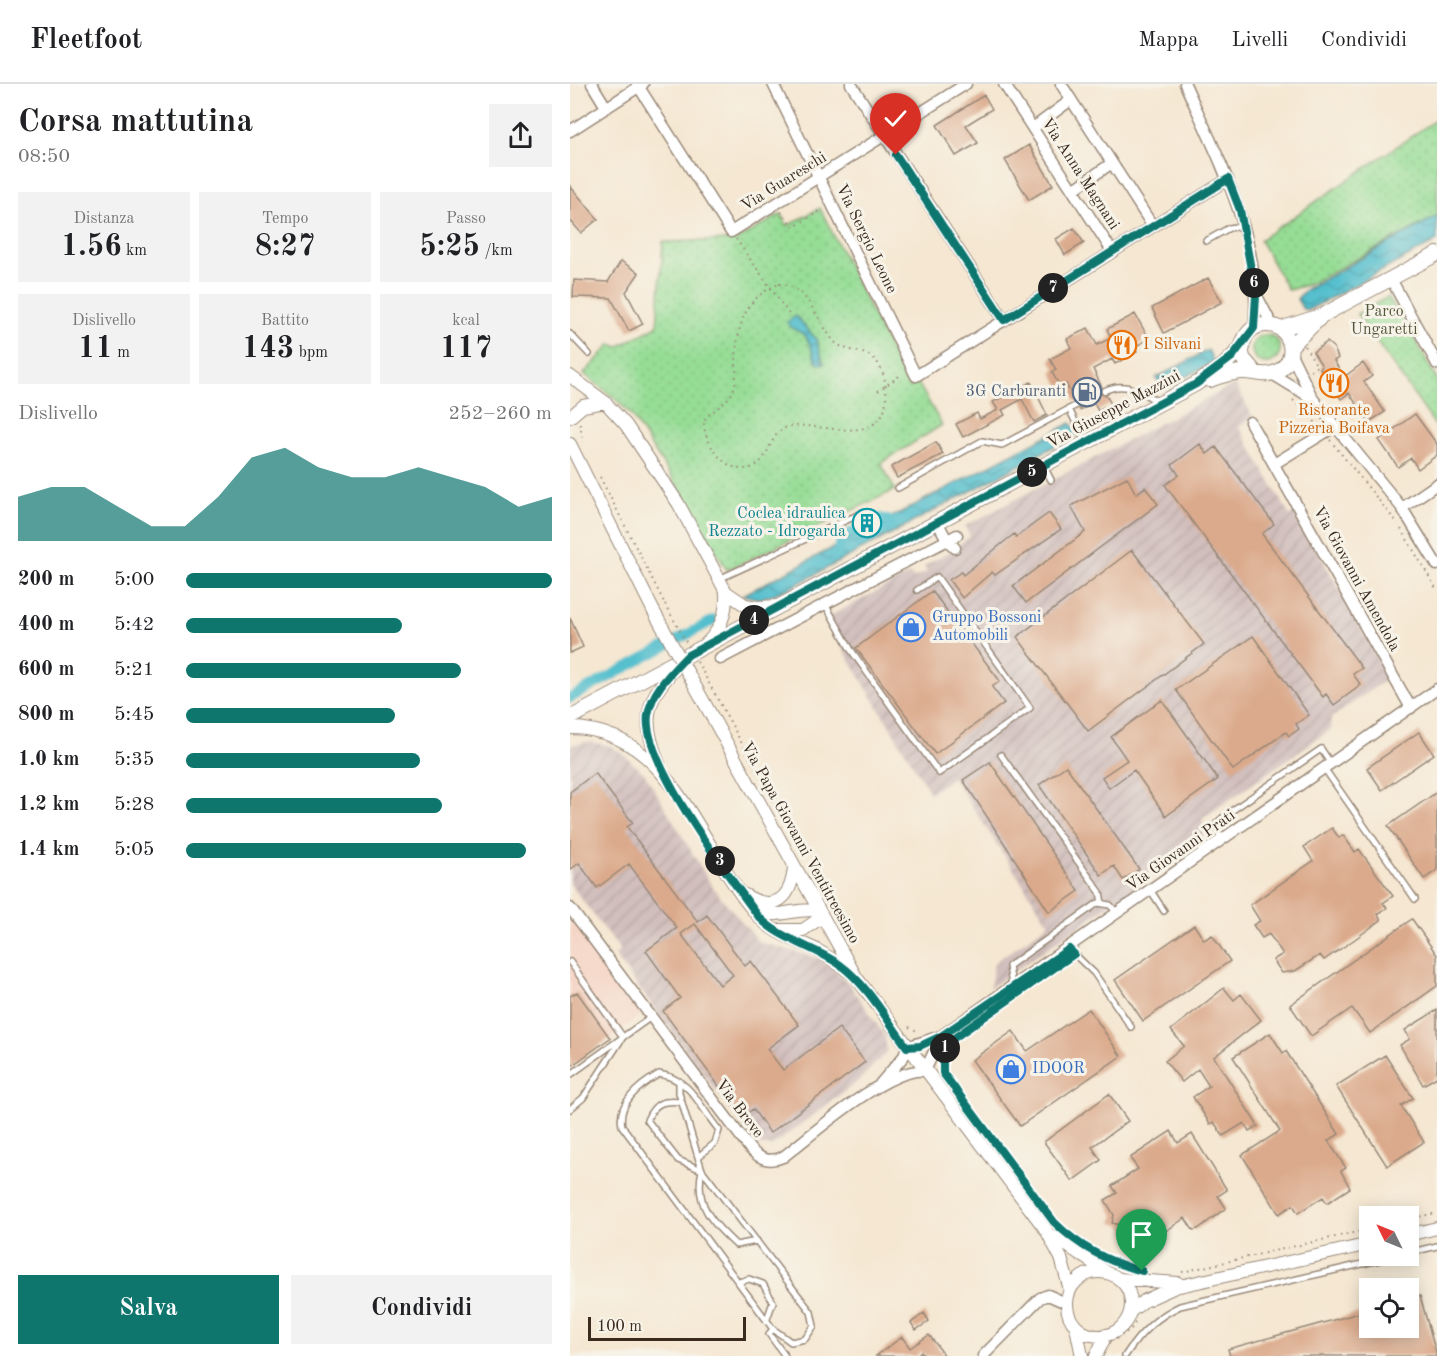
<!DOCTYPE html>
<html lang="it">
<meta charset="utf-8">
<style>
:root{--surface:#fff;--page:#f2f2f2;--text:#202124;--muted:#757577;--line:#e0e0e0;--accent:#0f766e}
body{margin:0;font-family:"Old Standard TT",serif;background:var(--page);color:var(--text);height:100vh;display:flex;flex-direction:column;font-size:22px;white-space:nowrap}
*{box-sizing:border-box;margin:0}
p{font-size:20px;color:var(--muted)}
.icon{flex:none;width:33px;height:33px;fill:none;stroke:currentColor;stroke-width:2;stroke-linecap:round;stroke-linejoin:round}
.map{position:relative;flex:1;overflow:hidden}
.drawer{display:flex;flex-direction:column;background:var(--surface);width:570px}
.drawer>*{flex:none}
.needle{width:39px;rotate:313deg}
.fabs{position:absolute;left:789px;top:1122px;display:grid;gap:12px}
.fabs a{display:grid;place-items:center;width:60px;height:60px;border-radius:0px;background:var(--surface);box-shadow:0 3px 15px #0003;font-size:30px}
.scale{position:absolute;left:18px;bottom:15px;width:158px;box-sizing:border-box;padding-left:6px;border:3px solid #3b2a1e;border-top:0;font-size:16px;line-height:21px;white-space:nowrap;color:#3b2a1e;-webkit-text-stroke:4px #f7f3e8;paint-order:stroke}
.pin{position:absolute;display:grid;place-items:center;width:51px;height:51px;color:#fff;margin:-62px -26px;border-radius:50% 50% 50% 0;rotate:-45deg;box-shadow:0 0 6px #0007}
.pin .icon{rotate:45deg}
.km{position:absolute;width:30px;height:30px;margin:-15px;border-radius:50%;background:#222;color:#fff;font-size:16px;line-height:30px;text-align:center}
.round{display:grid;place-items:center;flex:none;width:63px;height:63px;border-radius:0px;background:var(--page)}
.summary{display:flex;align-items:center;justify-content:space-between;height:102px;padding:0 18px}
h1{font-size:33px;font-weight:700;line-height:45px}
.stats{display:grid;grid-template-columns:repeat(3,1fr);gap:9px;height:102px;padding:6px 18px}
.stats div{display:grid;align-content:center;border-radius:0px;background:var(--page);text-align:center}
.stats b{font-size:30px;font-weight:700}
.stats small{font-size:16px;font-weight:400}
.stats p{font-size:16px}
.chart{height:168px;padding:12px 18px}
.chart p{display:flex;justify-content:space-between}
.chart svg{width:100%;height:108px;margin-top:6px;fill:var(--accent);opacity:.7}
.action{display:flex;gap:12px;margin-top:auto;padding:12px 18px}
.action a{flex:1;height:69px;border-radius:0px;background:var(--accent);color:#fff;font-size:24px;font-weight:700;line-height:69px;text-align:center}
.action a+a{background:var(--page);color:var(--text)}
ul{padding:0 18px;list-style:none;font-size:20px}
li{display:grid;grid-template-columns:96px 72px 1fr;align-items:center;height:45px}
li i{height:15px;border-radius:8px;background:var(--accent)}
header{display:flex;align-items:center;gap:36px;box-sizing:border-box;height:84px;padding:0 30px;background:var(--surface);border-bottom:2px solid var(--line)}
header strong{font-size:28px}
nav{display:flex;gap:33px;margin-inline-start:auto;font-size:21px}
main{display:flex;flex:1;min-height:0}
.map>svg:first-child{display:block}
.built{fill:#f5d2c2}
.industrial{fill:url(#industrial-furrows)}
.grass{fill:url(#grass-dots);stroke:#68845a;stroke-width:1.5}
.water{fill:url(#water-waves);stroke:#487476;stroke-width:1.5}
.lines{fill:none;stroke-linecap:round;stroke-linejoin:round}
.canal{stroke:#54bfce;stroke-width:10}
.building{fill:#dbaa8c;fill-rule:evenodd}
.service-casing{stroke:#988878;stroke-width:8}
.minor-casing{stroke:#988878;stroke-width:13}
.tertiary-casing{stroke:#988878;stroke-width:14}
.secondary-casing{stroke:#988878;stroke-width:16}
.path{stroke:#988878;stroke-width:2;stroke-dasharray:1.5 4.5;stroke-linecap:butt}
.service{stroke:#fff;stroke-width:5}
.minor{stroke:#fff;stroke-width:10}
.tertiary{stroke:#fff;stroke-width:12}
.secondary{stroke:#fff;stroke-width:14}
.tertiary-bridge-casing{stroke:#988878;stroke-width:14;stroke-linecap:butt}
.path-bridge{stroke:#988878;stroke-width:2;stroke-dasharray:1.5 4.5;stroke-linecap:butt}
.tertiary-bridge{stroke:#fff;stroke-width:12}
.route-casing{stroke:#fff;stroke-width:12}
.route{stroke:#0f766e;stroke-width:8}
.labels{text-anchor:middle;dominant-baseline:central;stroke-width:6;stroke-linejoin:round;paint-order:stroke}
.street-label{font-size:16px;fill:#3b2a1e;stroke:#f7f3e8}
.park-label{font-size:16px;fill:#52573c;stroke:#f7f3e8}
.food-label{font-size:16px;fill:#c56008;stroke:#f7f3e8;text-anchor:start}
.service-label{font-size:16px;fill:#4e5e75;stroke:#f7f3e8;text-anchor:end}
.culture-label{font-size:16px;fill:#0d838f;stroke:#f7f3e8;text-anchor:end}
.shop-label{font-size:16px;fill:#366cbe;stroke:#f7f3e8;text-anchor:start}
</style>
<header>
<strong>Fleetfoot</strong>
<nav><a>Mappa</a><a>Livelli</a><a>Condividi</a></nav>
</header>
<main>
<section class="drawer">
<div class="summary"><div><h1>Corsa mattutina</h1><p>08:50</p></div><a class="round"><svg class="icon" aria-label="share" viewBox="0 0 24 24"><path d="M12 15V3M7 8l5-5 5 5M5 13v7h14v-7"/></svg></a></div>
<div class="stats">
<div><p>Distanza</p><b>1.56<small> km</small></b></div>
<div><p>Tempo</p><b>8:27</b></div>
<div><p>Passo</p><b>5:25<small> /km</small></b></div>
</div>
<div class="stats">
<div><p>Dislivello</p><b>11<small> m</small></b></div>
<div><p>Battito</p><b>143<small> bpm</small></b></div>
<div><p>kcal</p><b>117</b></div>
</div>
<div class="chart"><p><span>Dislivello</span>252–260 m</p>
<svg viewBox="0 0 160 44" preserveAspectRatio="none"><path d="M0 44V26L10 22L20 22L30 30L40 38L50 38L60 26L70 10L80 6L90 14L100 18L110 18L120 14L130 18L140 22L150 30L160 26V44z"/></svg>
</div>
<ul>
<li><b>200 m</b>5:00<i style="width:100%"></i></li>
<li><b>400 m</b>5:42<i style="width:59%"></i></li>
<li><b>600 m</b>5:21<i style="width:75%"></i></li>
<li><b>800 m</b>5:45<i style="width:57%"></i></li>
<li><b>1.0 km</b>5:35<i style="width:64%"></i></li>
<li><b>1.2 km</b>5:28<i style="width:70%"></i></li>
<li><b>1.4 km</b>5:05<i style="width:93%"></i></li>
</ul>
<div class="action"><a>Salva</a><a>Condividi</a></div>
</section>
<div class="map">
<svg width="867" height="1272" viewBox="0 0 867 1272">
<defs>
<pattern id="industrial-furrows" width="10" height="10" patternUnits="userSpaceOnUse" patternTransform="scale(1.5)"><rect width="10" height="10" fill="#d1bfbd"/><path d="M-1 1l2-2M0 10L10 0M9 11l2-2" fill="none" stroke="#b4a4a2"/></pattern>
<pattern id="grass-dots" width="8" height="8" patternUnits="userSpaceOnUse" patternTransform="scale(1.5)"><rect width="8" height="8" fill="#96dd96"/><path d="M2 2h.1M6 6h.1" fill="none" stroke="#82be81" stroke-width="1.8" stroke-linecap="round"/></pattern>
<pattern id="water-waves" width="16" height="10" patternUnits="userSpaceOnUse" patternTransform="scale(1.5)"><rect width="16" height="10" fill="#54bfce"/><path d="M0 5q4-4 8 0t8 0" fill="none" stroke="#479ba7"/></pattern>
</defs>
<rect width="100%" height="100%" fill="#f7f3e8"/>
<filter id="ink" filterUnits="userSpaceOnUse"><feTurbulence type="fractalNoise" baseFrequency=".0167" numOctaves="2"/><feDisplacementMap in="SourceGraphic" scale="12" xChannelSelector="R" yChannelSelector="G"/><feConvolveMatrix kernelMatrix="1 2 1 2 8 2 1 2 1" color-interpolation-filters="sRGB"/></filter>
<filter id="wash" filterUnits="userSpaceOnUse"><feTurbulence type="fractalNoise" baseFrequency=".008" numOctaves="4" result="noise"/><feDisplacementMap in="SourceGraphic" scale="24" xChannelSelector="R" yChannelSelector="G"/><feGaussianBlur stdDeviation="1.35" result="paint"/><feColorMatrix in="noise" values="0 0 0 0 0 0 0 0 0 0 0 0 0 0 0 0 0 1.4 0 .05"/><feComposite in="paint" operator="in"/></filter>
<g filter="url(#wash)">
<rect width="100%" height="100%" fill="#f5e7d1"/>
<path class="built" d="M0,833L72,930L0,983Z"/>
<path class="industrial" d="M665,300L683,333L669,343L720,432L726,427L818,594L761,634L760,646L633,734L632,757L596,782L591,776L583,783L587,788L420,904L424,879L479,840L383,693L360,709L255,535L339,490L344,494L357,488L354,482L381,467L400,452L395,442Z
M19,658L40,662L53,670L75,690L144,805L189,858L248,874L262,884L279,900L315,952L317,968L287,998L202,1062H192L183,1056L45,872L50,866L0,800V661Z"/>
<path class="grass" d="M867,35V132L740,200L718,206L690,156Z
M250,124L339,304L348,299L372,341L311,379L325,406L157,486L117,417L61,331L46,315L14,290L41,260L48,263L87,242L93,158L167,156L211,130L217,142Z
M818,213L838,242L867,296V344L787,230Z
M682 265a14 14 0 1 1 28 0a14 14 0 1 1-28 0Z"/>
<path class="water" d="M867,132V157L738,226L733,225L727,215L735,206Z
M226,232L246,255L254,280H248C242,272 242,262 236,253C231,246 221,247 217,238Z
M638,266L644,278L592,305L586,294Z
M501,339L507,350L218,505L190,515L173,511Z"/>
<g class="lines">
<path class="canal" d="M266,472L272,453L311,434L327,439
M0,614L144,536"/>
</g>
<g id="blocks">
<path class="building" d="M414,11L422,25L396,41L408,59L386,72L367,41Z
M459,61L483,101L459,116L435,76Z
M0,102L28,135L11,149L0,136Z
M504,144L514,159L495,171L486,155Z
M51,177L69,189L56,208L73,240L59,247L41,214L3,213L4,196L38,198Z
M638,194L652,218L594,249L582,224Z
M565,230L579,255L564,263L567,268L545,280L542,275L523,285L532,303L530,309L536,311L541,320L528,327L524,319L510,326L511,318L505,317L496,300L490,303L482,288L486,286L480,275L501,264L497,255L518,244L527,261L541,254L537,245Z
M757,258L764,264L768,274L764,277L774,293L793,279L802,292L794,298L815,328L799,338L779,309L771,315L750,284L752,282L743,268Z
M461,298L477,331L464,338L452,315L432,326L435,331L393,353L386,340L407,329L410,335L428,326L423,318Z
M845,330L867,360V371L848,385L841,374L828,383L809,356Z
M366,358L373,370L327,394L321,383Z
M630,360L637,370L646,363L704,440L692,450L792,584L783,590L791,601L764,621L756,610L753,613L595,401L609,391L602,381Z
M557,393L566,410L575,403L588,420L456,519L443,502L515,448L501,422Z
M479,429L491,445L425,491L422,488L392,514L379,496L391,488L393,491L444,450L446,453Z
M562,466L634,560L518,647L447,553Z
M362,507L430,597L422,603L434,619L365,670L286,564Z
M0,534L13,563L0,569Z
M683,552L739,631L726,640L729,645L719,652L716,648L663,686L606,606Z
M592,616L648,695L596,732L564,686L539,704L532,693L557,676L541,653Z
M849,648L864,670L812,706L797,684Z
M420,678L509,807L479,828L393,696Z
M496,682L569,785L553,796L544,782L531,791L469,701Z
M25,689L63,739L57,743L128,838L137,831L175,882L181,877L229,941L197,965L213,986L269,944L295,978L200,1049L183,1025L172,1033L93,927L110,914L76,867L107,844L59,780L27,804L9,779L0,786V708ZM125,840L163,891L150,901L111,850Z
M867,708V786L854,795L818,742Z
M762,744L769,754L773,751L785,768L789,765L823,812L813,819L817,824L808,830L811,836L785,855L754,876L750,871L725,887L712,889L703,876L713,870L699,850L692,854L683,841L690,837L680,821L743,777L734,763Z
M842,835L867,871V902L800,949L782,924L741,952L720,921Z
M624,841L634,856L642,851L660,877L573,937L545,896Z
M654,904L664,916L671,910L691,936L644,973L688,1042L679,1047L674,1039L653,1052L644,1038L640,1040L623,1013L639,1002L628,985L612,998L595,977L614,962L601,946Z
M7,908L40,954L0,983V912Z
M519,925L551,972L450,1042L402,976L443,947L457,967Z
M867,926V993L853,1001L830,961L840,955L835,946Z
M700,949L713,969L716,967L769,1050L758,1057L776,1084L771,1087L780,1104L757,1119L753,1113L728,1129L723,1121L709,1130L672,1071L710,1047L663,973Z
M815,971L843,1014L831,1022L854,1058L817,1082L766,1002Z
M539,1010L558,1037L522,1063L531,1076L502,1097L474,1058Z
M601,1047L608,1059L622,1050L657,1106L648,1112L656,1124L628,1145L623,1146L615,1134L578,1159L571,1148L560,1155L552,1142L542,1139L544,1131L535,1116L547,1109L542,1102L568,1085L560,1074Z
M850,1212L867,1272H660L658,1265L800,1226V1244H838V1215Z
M354,1229L359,1237L346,1246L341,1239Z
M359,1251L375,1272H355L351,1267L346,1272H306L332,1253L340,1264Z"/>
</g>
</g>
<g filter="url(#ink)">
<use href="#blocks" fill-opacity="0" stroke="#988878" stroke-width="1.5"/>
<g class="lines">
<g class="service-casing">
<path id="service" d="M636,157L659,144L672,142
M0,250L19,270
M534,307C555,296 570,308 589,318
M507,321L499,325L516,359
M474,382L481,396
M328,404L412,357L432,361L499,325
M149,495L292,429L295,435
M255,520L281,566L369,689L460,624L367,493L347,506
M431,671L530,808L532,819
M754,684L845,815
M650,756L647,739L657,730L751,665L761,680
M581,807L594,827
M499,865L524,889L561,943
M0,878L53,953L13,1014L0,1025
M442,902L439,882L528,819L540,821L548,830
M89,990C123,996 129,1023 149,1046L145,1059L128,1073L132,1086L241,1228L244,1242L235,1255L221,1258L203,1245L52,1042C47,1019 70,1001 89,990Z
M0,991L81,933
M109,997V1009L128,1073
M112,1018C93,1016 85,1018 77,1036L108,1076L132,1086C124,1121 142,1138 166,1161L187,1157
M838,1169L867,1162
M169,1198L179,1195L193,1200L203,1218L197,1235
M203,1245L199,1250L215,1272
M555,1272C569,1250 586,1233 610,1222L827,1172"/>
</g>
<g class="minor-casing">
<path id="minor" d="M22,0L36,23
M67,0L161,148L396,0
M203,0L346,292L658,95
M281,0L434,236
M434,0L542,167
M491,0L582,141
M615,0C649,76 694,159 684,244
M463,44L501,16
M0,47L73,0
M503,106L542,79
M821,195L867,280
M687,212L702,241
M721,270L743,315L832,424L867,481
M702,290L740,313
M680,338L841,624
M704,380L764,343
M832,424L867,400
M368,439L377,456L385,464
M150,575L387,451
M0,824L180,1065C190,1075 199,1079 213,1073C243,1050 319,982 355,987L371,952
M310,1000L334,972L337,963L371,952L867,605
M413,1272L470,1214L478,1211L496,1219"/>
</g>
<g class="tertiary-casing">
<path id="tertiary" d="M0,292L35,318L56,341L108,419L156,508L175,521L187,523L208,522
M0,333L13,322L35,318
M0,360L83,526
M136,560C151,545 157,529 156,508
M135,620L286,893L476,1146L491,1174L500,1206
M0,644C105,644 130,771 191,835C205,850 229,857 247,866C259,873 270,881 281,889
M89,680C70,631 76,614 113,576
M175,811C206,830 222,813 224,782
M185,825C207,838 225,822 248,827
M210,846H233L252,833
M838,1151L867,1144
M483,1152L535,1187
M497 1220a32 32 0 1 1 64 0a32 32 0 1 1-64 0Z
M550,1195L608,1199
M561,1227L574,1217L605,1203L800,1160
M506,1243L512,1272
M526,1272L536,1251"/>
</g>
<g class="secondary-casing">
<path id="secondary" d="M710,245L753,231L867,170
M721,262L749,235
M640,296C650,292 660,289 671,288C684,287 696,294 708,287C730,275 721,240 696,241C678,241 669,258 673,274L684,287
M0,634L626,300L654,281L672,263"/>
</g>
<path class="path" d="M211,128L224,143L253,125
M166,155L221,233
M209,200C237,200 247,237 263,256C275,271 299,263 309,281C315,292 317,304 316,316C312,367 243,335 217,343C199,349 200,376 183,383C157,394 132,357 134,336C143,325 157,320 163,307C167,298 166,288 166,279C167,244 172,215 209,200Z
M735,262L747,282L741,287
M308,307L332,290
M723,316L749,342
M10,340L13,358
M760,356L828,440
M30,393L95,520
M831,445L867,506
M145,610L216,741
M339,943L349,948
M372,976L374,991
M838,1135L867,1129
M542,1177L559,1184
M612,1188L800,1145
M546,1255L561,1245L566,1237"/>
<use href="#service" class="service"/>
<use href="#minor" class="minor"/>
<use href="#tertiary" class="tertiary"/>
<use href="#secondary" class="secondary"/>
<g class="tertiary-bridge-casing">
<path id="tertiary-bridge" d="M83,526L135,620"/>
</g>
<path class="path-bridge" d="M95,520L145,610"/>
<use href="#tertiary-bridge" class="tertiary-bridge"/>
</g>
</g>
<g class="lines" filter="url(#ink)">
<g class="route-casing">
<path id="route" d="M326,71L434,236L658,95L670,126L686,212L684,244L662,273L626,300L118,571C102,588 82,606 78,631C71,676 160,794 189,833C209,855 245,863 269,880C298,901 316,935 337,963L350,962L371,952L499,865L504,870L384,954L373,966V989L484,1138C509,1163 537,1178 572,1187"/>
</g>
<use href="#route" class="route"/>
</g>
<defs>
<g id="restaurant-ring" transform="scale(1.5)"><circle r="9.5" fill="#f7f3e8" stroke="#e8710a" stroke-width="1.5"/><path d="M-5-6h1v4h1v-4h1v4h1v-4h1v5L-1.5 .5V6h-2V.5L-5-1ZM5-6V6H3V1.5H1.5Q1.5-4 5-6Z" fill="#e8710a"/></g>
<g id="fuel-ring" transform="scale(1.5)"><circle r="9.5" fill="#f7f3e8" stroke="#5c6f8a" stroke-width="1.5"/><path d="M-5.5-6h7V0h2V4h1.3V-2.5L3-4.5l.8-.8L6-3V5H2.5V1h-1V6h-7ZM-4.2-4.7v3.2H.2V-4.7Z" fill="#5c6f8a"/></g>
<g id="building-ring" transform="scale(1.5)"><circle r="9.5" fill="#f7f3e8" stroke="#0f9aa8" stroke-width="1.5"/><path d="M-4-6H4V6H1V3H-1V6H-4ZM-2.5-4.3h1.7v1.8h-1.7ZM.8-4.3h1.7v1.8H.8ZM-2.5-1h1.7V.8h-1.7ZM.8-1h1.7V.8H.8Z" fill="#0f9aa8"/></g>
<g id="shop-ring" transform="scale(1.5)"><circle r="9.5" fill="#f7f3e8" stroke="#3f7fe0" stroke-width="1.5"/><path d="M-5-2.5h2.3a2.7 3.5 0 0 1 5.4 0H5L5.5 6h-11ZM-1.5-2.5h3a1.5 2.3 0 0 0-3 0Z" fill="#3f7fe0"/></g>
</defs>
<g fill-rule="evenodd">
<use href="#restaurant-ring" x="552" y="261"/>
<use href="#restaurant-ring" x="764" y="299"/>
<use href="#fuel-ring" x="517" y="308"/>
<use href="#building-ring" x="297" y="439"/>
<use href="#shop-ring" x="341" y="543"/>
<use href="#shop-ring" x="441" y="985"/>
</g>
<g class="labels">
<g class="street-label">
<text transform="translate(510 90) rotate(57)">Via Anna Magnani</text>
<text transform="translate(214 98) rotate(-32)">Via Guareschi</text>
<text transform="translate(296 155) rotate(64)">Via Sergio Leone</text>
<text transform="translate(544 326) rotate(-28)">Via Giuseppe Mazzini</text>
<text transform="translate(786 495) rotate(61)">Via Giovanni Amendola</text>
<text transform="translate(230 759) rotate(61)">Via Papa Giovanni Ventitreesimo</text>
<text transform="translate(611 767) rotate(-35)">Via Giovanni Prati</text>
<text transform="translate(169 1025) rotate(53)">Via Breve</text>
</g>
<g class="park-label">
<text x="814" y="228">Parco<tspan x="814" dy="18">Ungaretti</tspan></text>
</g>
<g class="food-label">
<text x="573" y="261">I Silvani</text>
<text x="764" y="327" text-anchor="middle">Ristorante<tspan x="764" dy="18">Pizzeria Boifava</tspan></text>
</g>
<g class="service-label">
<text x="496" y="308">3G Carburanti</text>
</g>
<g class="culture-label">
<text x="276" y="430">Coclea idraulica<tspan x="276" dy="18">Rezzato - Idrogarda</tspan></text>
</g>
<g class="shop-label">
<text x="362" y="534">Gruppo Bossoni<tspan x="362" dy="18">Automobili</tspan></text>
<text x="462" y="985">IDOOR</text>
</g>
</g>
</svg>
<div class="fabs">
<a><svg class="needle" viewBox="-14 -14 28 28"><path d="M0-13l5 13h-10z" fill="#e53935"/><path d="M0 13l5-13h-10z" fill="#757577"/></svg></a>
<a><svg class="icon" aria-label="locate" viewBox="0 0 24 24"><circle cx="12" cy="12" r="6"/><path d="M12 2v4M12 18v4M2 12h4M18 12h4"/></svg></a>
</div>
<div class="scale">100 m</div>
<div class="pin" style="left:572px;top:1187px;background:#1e9e55"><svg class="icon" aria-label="arrive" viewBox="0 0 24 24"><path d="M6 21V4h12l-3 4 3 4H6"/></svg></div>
<div class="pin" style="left:326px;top:71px;background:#d93025"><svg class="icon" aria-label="check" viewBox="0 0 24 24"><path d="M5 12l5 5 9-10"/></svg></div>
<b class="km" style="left:375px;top:964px">1</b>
<b class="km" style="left:150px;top:777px">3</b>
<b class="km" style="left:184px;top:536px">4</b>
<b class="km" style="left:462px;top:388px">5</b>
<b class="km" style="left:684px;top:199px">6</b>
<b class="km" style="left:483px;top:204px">7</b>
</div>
</main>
